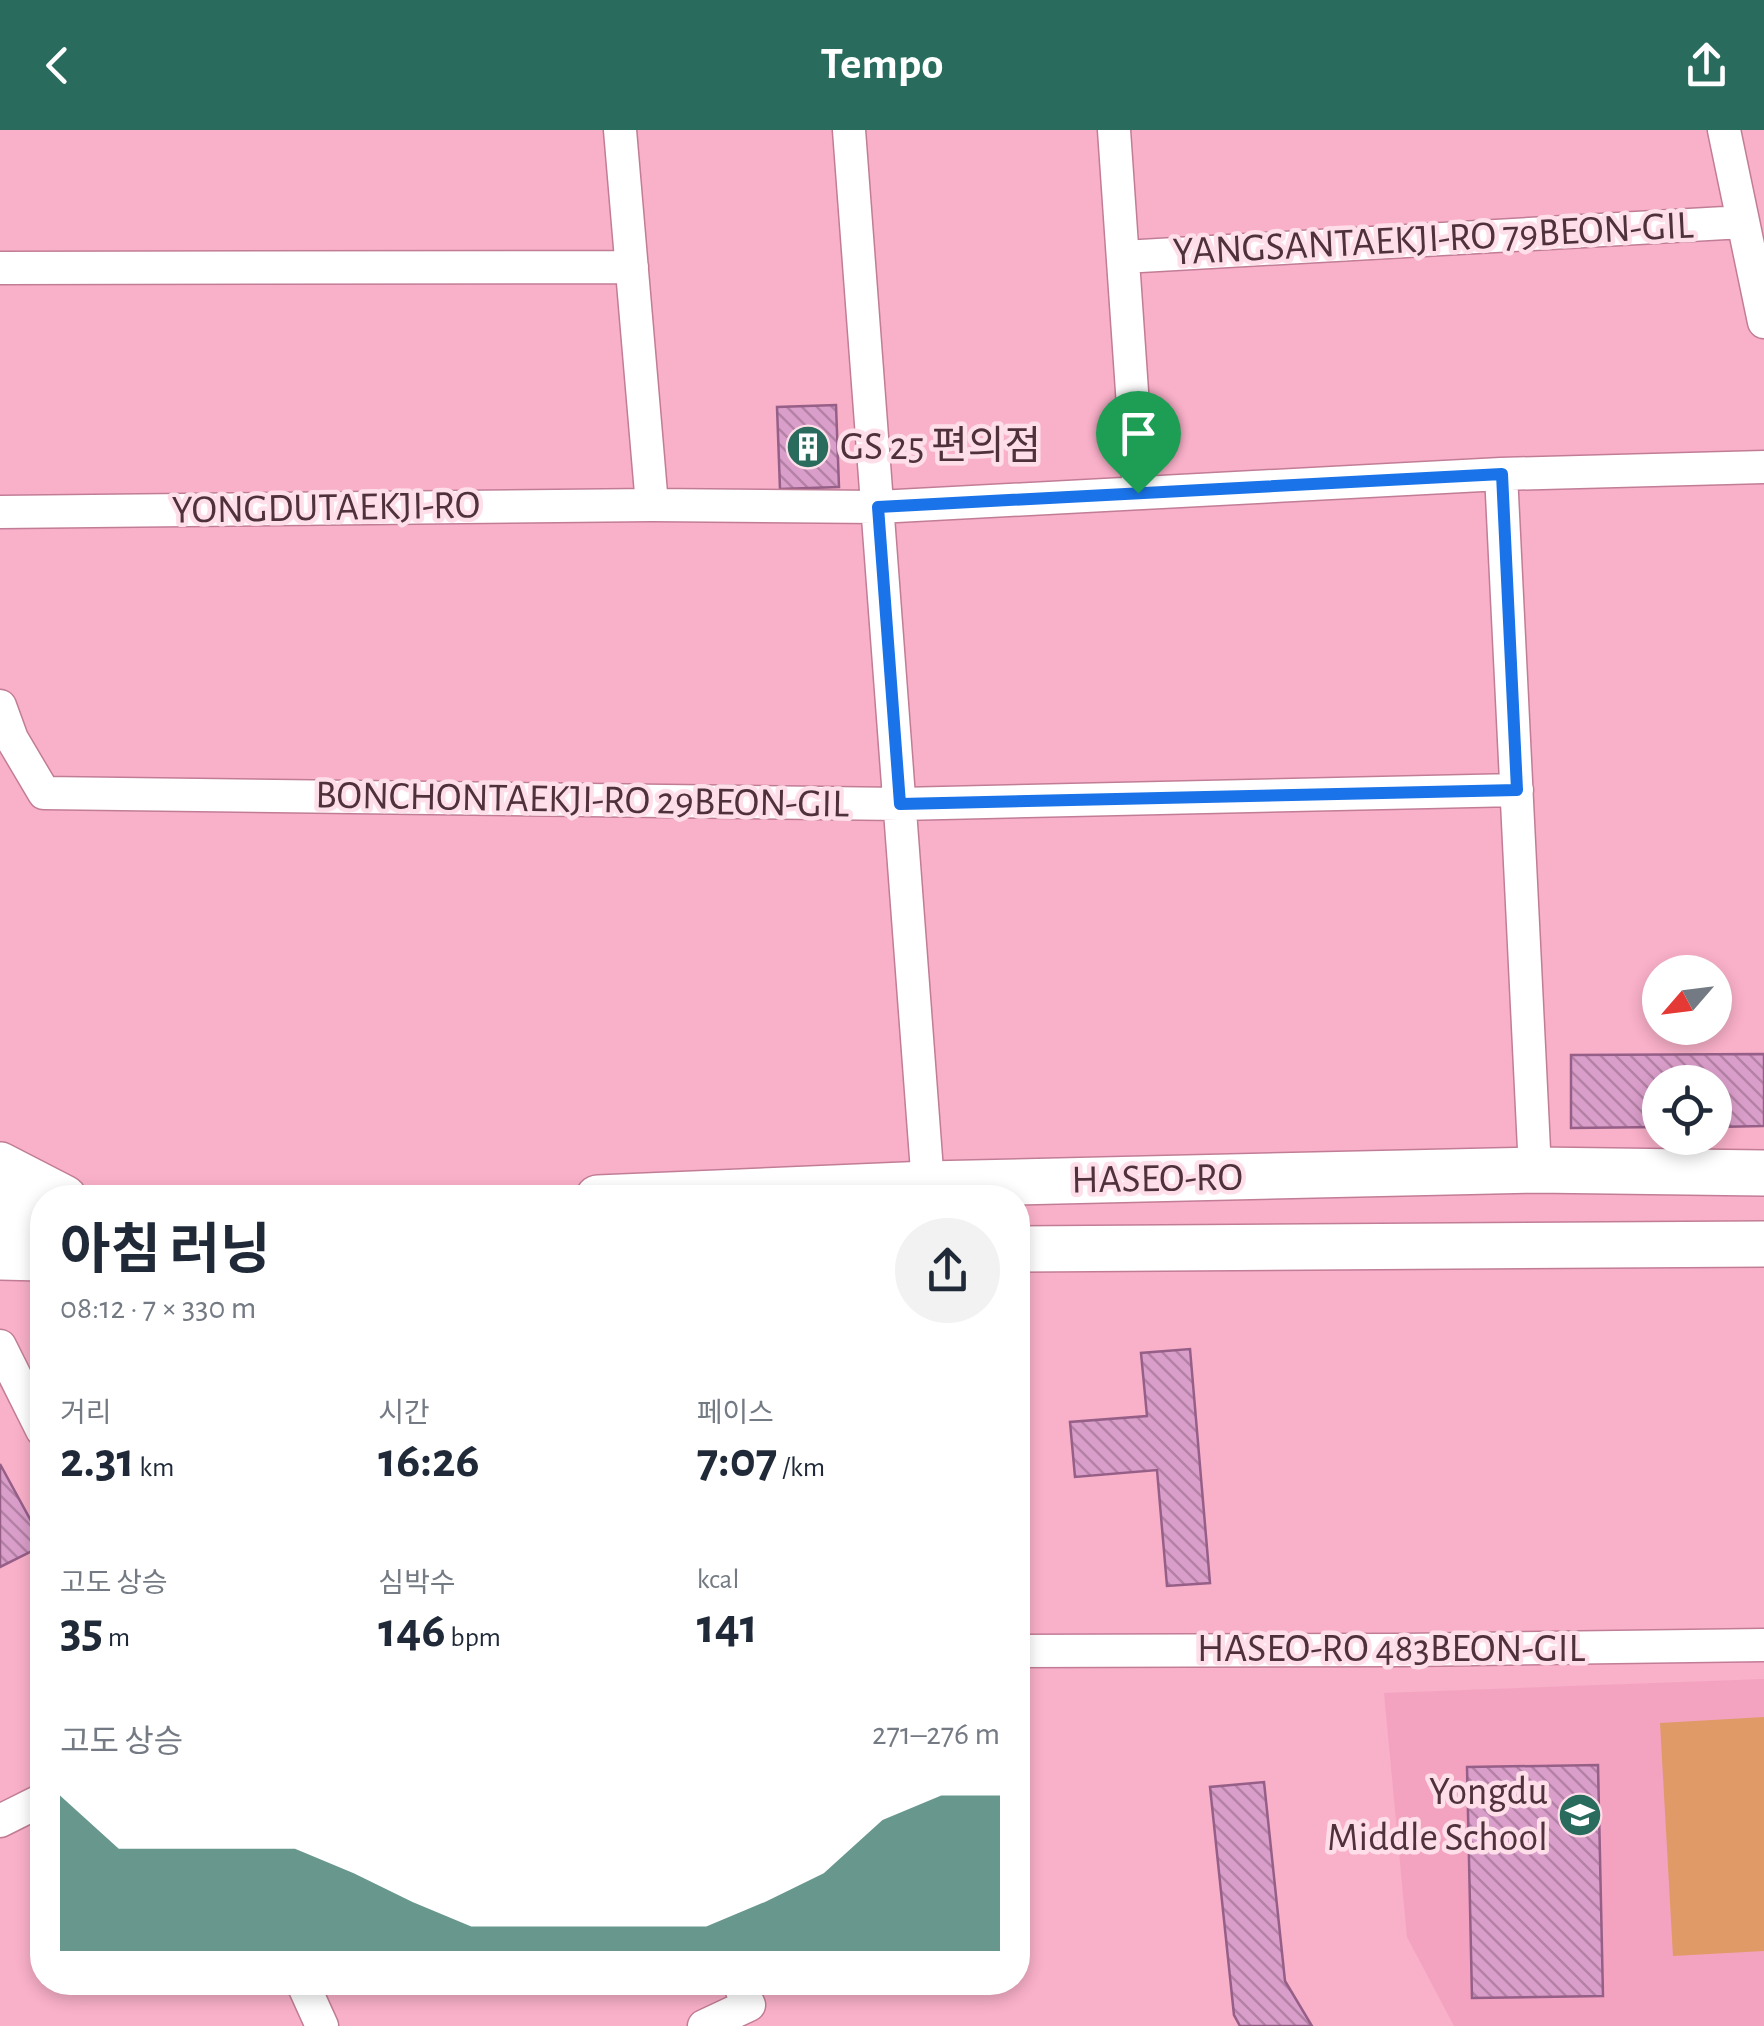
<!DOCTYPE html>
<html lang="ko">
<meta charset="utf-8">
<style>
:root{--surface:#fff;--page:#f2f2f3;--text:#1f2937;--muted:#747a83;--accent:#296c5e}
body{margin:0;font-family:"Alegreya Sans","Noto Sans KR",sans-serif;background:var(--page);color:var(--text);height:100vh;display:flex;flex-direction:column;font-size:38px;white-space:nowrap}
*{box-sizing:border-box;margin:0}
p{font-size:32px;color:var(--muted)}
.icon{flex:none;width:55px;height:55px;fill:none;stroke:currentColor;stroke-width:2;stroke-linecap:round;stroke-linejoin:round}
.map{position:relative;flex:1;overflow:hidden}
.panel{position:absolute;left:30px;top:1055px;width:1000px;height:810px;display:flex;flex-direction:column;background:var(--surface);border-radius:40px;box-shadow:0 5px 15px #0003}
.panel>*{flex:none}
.needle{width:65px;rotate:242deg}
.tools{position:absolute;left:1642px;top:825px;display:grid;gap:20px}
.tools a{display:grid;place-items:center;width:90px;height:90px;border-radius:50%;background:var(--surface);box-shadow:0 5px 15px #0003;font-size:50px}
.pin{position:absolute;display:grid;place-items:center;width:85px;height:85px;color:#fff;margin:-102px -42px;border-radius:50% 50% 50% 0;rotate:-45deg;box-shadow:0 0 10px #0007}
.pin .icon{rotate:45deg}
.round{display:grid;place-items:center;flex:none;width:105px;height:105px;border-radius:52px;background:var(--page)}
.summary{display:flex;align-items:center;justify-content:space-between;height:170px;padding:0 30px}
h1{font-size:55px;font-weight:700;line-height:75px}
.figures{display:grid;grid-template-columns:repeat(3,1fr);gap:15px;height:170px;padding:10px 30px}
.figures div{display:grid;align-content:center}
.figures b{font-size:50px;font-weight:700}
.figures small{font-size:28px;font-weight:400}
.figures p{font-size:28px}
.chart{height:280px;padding:20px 30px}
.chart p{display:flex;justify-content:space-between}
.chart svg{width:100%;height:180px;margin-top:10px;fill:var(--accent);opacity:.7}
header{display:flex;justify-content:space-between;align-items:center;height:130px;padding:0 30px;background:var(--accent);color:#fff;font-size:45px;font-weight:700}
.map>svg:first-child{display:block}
.built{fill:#f3a3c0}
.garden{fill:#df9a67}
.building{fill:url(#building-back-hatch);stroke:#965f88;stroke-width:2.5}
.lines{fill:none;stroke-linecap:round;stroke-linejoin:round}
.street-casing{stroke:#c27d96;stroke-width:35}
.secondary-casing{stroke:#c27d96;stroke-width:48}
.street{stroke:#fff;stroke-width:32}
.secondary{stroke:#fff;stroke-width:45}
.route-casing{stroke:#fff;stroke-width:20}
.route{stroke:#1a73e8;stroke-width:12}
.labels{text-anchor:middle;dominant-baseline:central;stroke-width:9;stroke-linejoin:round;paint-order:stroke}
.street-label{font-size:40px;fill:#4e313b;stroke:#fedfe9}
.poi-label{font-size:40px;fill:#4e313b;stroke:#fedfe9;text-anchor:start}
</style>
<header><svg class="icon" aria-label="back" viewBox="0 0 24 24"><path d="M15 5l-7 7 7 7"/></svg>Tempo<svg class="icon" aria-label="share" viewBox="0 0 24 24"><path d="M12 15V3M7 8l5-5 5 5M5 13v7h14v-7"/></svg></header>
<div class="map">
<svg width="1764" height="1896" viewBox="0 0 1764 1896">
<defs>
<pattern id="building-back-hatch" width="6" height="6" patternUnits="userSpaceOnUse" patternTransform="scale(2.5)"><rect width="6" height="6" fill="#da9eca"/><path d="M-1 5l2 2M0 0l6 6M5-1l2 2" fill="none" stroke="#b381a5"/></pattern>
</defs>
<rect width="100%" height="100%" fill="#f9b0c9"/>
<path class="built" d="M1764,1549V1896H1454L1407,1807L1384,1563Z"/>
<path class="garden" d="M1764,1587V1821L1673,1826L1660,1593Z"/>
<path class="building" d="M836,275L839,357L780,359L777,277Z
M1764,924V996L1715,997V952H1660V997L1571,998V925Z
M1190,1219L1210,1453L1167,1456L1157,1340L1075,1347L1070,1292L1147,1286L1141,1223Z
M0,1334L42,1411V1416L0,1437Z
M1598,1635L1603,1866L1472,1868L1467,1637Z
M1264,1652L1285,1851L1312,1896H1240L1234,1885L1210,1657Z"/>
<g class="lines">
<g class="street-casing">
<path id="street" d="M620,0L652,375
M849,0L929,1068
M1114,0L1139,363
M1724,0L1764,192
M1123,127L1743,92
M0,138L632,137
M1501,344L1535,1040
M0,382L652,375L878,377L1501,344L1764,337
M0,576L12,609L44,663L900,674L1517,660
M0,1216L42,1300
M1018,1521L1405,1520L1764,1515
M0,1691L42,1670
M302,1852L322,1896
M704,1896L749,1875L738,1852"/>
</g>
<g class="secondary-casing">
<path id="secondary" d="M0,1035L64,1068
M598,1068L928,1054L1535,1040L1764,1043
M0,1082L42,1085
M1018,1119L1764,1114
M0,1127L42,1128"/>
</g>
<use href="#street" class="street"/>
<use href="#secondary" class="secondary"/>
</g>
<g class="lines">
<g class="route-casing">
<path id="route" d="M1502,344L1517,660L900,674L878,377Z"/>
</g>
<use href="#route" class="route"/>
</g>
<defs>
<g id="building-disc" transform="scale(2.25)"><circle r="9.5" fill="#296c5e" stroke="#fedfe9"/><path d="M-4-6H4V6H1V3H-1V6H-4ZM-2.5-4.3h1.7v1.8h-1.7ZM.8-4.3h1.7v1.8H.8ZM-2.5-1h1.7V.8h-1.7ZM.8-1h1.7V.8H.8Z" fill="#fff"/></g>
<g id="school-disc" transform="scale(2.25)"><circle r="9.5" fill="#296c5e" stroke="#fedfe9"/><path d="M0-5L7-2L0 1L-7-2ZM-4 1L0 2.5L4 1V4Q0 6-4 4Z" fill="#fff"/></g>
</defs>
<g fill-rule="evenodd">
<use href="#building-disc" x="808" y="317"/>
<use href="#school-disc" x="1580" y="1685"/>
</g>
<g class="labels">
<g class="street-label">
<text transform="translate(1433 109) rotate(-3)">YANGSANTAEKJI-RO 79BEON-GIL</text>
<text transform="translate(326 378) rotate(-1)">YONGDUTAEKJI-RO</text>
<text transform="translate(582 670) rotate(1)">BONCHONTAEKJI-RO 29BEON-GIL</text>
<text transform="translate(1157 1049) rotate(-1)">HASEO-RO</text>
<text x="1391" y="1519">HASEO-RO 483BEON-GIL</text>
</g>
<g class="poi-label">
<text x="840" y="317">GS 25 편의점</text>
<text x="1548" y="1662" text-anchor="end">Yongdu<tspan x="1548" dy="46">Middle School</tspan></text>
</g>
</g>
</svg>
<div class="tools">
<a><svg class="needle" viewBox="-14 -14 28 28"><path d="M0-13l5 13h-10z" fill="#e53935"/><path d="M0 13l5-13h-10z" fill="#747a83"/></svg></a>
<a><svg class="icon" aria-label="locate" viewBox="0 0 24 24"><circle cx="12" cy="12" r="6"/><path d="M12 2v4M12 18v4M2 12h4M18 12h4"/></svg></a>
</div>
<div class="pin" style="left:1138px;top:363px;background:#1e9e55"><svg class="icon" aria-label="arrive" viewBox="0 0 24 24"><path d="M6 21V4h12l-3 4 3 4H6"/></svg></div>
<section class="panel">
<div class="summary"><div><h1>아침 러닝</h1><p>08:12 · 7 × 330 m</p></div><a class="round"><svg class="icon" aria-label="share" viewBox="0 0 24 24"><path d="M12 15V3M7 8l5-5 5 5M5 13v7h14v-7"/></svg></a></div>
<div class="figures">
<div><p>거리</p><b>2.31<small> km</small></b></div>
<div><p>시간</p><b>16:26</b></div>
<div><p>페이스</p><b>7:07<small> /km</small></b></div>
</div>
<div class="figures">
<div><p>고도 상승</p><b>35<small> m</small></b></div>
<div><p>심박수</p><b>146<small> bpm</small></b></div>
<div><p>kcal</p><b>141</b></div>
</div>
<div class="chart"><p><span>고도 상승</span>271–276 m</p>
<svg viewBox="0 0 160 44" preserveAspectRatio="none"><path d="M0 44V6L10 19L20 19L30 19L40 19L50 25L60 32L70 38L80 38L90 38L100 38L110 38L120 32L130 25L140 12L150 6L160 6V44z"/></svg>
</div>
</section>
</div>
